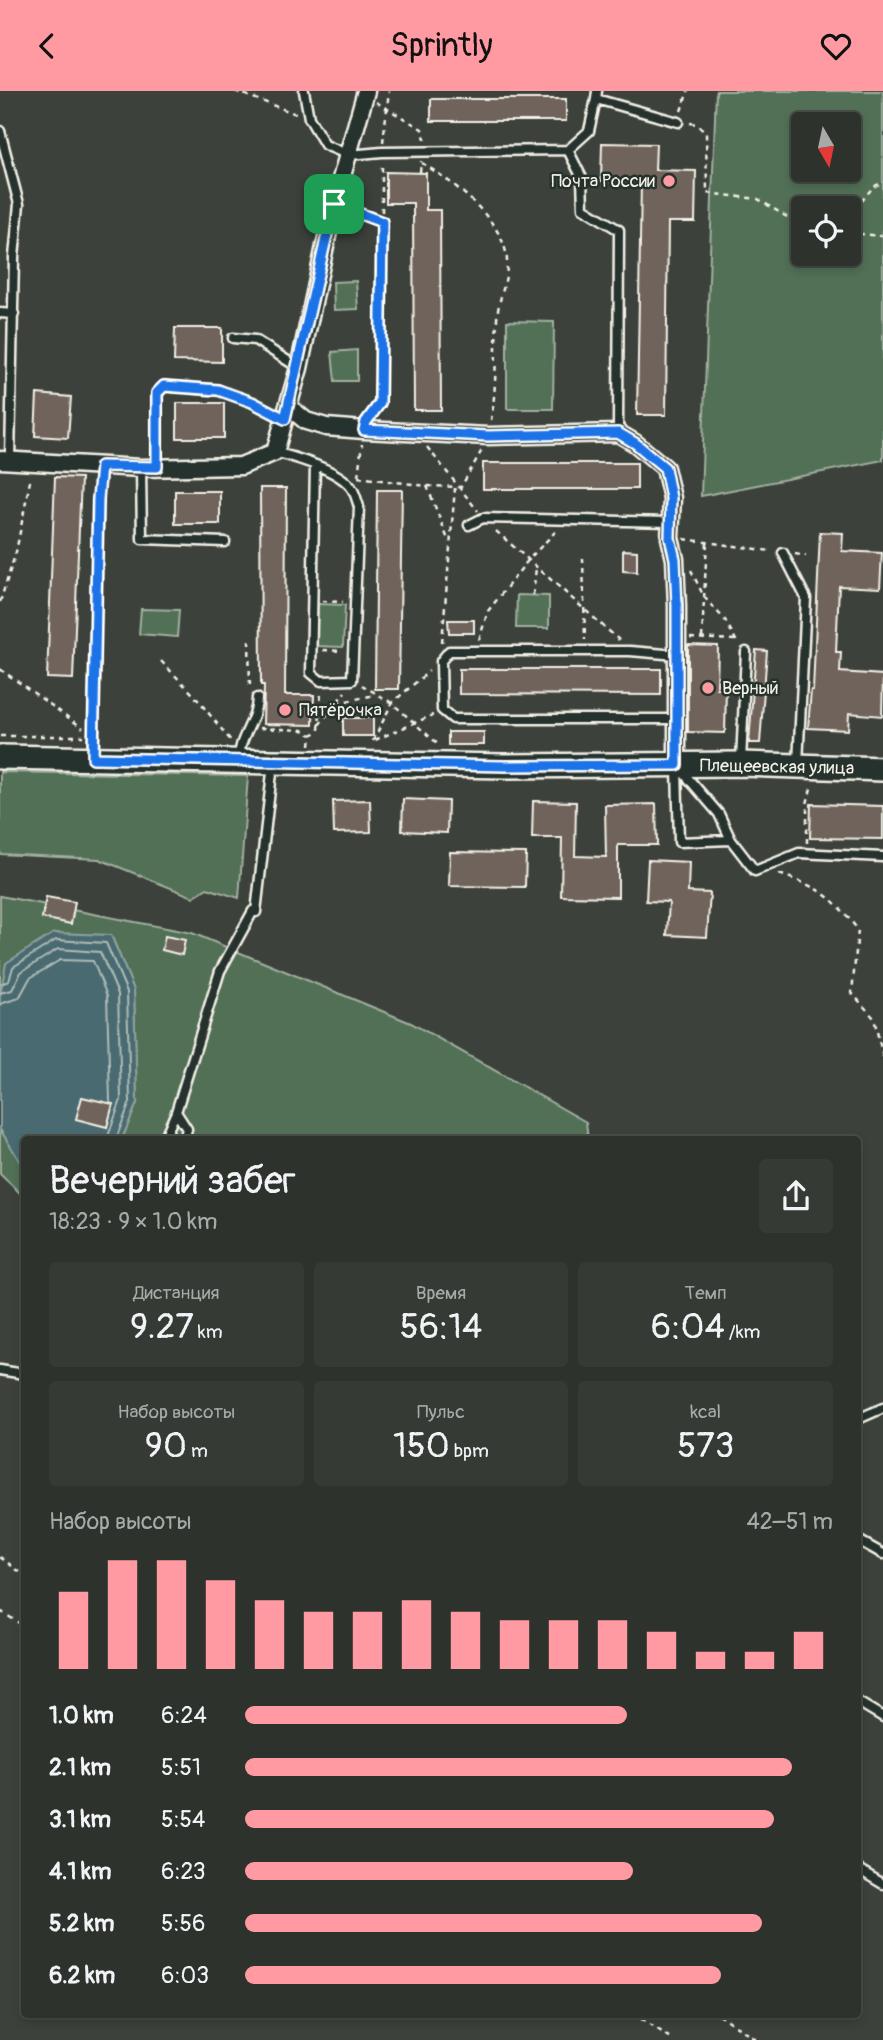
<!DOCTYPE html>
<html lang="ru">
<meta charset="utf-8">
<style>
:root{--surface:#2d322c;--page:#353a34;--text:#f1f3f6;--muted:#a7aaa9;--line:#484d48;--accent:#ff9aa2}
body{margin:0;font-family:Pangolin,sans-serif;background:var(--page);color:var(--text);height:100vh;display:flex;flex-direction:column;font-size:26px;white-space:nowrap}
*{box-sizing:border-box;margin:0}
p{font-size:23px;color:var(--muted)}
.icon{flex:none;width:38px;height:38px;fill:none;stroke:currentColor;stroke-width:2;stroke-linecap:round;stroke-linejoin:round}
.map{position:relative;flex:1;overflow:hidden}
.sheet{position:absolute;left:21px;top:1045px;width:840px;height:882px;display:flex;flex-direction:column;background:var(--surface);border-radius:7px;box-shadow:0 4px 10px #0003,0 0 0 2px var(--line)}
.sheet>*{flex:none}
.needle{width:46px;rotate:171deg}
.controls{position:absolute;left:791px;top:21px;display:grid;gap:14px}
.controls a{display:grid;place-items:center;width:70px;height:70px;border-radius:7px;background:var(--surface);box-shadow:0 4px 10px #0003,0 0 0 2px var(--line);font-size:35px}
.pin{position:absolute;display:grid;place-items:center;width:60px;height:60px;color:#fff;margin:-30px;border-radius:14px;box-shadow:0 4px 10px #0006}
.round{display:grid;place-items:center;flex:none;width:74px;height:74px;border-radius:7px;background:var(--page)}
.head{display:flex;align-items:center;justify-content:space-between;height:119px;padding:0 28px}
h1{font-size:38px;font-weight:600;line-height:52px}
.figures{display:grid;grid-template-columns:repeat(3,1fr);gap:10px;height:119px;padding:7px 28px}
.figures div{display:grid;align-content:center;border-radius:7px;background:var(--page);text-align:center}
.figures b{font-size:35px;font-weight:600}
.figures small{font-size:19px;font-weight:400}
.figures p{font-size:19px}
.chart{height:196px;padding:14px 28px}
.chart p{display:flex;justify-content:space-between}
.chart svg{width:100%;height:126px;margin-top:7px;stroke:var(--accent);stroke-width:6}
ul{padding:0 28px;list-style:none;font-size:23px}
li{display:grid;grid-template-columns:112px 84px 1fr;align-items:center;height:52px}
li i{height:18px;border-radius:9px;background:var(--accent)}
header{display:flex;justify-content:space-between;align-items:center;height:91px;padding:0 28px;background:var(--accent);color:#111;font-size:32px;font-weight:600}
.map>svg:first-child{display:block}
.green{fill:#516f57;stroke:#a2b0a0;stroke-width:2;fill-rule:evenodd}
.water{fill:#496b6f;stroke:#8da19f;stroke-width:2}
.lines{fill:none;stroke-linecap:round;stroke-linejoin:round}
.shore{stroke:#b0bbb8;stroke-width:2}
.building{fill:#70645c;stroke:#f4f1e8;stroke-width:2}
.lane-casing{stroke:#f4f1e8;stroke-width:13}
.street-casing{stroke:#f4f1e8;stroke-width:21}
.secondary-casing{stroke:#f4f1e8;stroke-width:28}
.path{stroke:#f4f1e8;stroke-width:2.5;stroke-dasharray:5 5;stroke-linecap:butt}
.lane{stroke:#26332d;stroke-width:8}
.street{stroke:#26332d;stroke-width:16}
.secondary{stroke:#26332d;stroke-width:23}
.route-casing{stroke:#fff;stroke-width:14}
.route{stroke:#1a73e8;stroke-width:9}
.poi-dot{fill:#ff9aa2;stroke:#26332d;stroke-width:2.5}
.labels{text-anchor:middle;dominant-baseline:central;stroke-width:5;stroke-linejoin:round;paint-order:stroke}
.poi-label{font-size:18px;fill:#f4f1e8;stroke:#26332d;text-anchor:start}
.street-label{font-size:18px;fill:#f4f1e8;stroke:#26332d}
</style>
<header><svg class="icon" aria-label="back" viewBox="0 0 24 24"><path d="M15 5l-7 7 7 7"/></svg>Sprintly<svg class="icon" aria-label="heart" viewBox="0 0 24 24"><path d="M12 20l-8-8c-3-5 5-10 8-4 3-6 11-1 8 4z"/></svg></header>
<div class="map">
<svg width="883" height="1949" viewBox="0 0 883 1949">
<rect width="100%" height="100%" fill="#3c423b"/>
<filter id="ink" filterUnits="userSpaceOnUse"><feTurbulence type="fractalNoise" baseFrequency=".0143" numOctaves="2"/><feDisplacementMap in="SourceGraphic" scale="14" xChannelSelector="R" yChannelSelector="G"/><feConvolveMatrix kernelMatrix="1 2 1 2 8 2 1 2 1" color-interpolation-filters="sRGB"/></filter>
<g filter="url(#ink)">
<path class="green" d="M716,0H883V369L701,405ZM803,33H849V79H803ZM803,117H849V163H803Z
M356,190L358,218L334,219L333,191Z
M507,230L554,231L553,318H507Z
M357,259V290H335L332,261Z
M517,504L549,505V537H516Z
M318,513L345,514L343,556L316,555Z
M141,518L179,519L177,546L139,543Z
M0,681L248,685L239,807L207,797L193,806L99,768L0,763Z
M0,805L192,842L411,932L586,1031L588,1048H122L137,1012L134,899L111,844L0,906Z
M0,1038L24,1077V1106L0,1083Z"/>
<path class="water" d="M54,842L111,844L134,899L137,1012L122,1048H24V1077L0,1038V906L6,872Z"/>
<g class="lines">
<path class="shore" d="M0,893L9,890L13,876L56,849L106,852L127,901L130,1011L116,1048
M0,902L12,899L21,881L58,858L100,861L118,903L121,1009L107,1048
M0,913L19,907L30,887L60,869L93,870L107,905L110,1010"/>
</g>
<path class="building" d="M431,8H566V30H431Z
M602,52L656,53L655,79L696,80L695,131H668L666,324H637L641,91L601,90Z
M386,81L426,82V119H440L441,319H414L413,112H386Z
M175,237H222V271L174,270Z
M37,303L71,306L68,347L35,345Z
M177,312H224V347H177Z
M483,372H637V398H483Z
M55,386L81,387L73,588L47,587Z
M260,397H286L285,604H314L313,634L263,633L264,594H261Z
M377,399H402L399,598H375Z
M175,400H220V433H175Z
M820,441L843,442L842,460L882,462L880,497L839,495L836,561H841L840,581L883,584L882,625L849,622L848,639L808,637L811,599H813Z
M623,459L637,460V481L623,480Z
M448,529H474V542H449Z
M688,554L718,555L717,597H726L725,642L688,641Z
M756,559L767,560L760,652H749Z
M459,578H661V604L459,603Z
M343,627H373V645H343Z
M448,641H484V654H448Z
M403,708L448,710L447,742L402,740Z
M370,709L371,741L334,742L333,710Z
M533,710L576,711L575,765L606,766L605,714L656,713L657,754H618V806L561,805L562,747H532Z
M811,713L883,715V748L810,747Z
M450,761L526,762L525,796L449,795Z
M648,769L689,771L688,801L710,802L707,846L667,844L669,811L646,810Z
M46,806L75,811L71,833L42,827Z
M165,845L185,849L182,864L162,859Z
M82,1006L113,1013L107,1036L76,1028Z"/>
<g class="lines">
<g class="lane-casing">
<path id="lane" d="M304,0L309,27L325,54L349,64L382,61L568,59L582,87L583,117L619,139L618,342
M597,0L596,8L678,31
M0,40L19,113L14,166L10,369
M568,59L589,40L596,8
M334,113L382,131L380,311L366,331L364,339
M0,222L14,223
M233,247L255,249L299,277
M275,361C296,367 337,378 351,396C355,401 357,410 359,416L352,589L321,590L311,582L315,374
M157,376V302L164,295L218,299
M141,377L142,448L225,451
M469,434L483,427L670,431
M783,462L806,507L798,673
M677,564L630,560H449L441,570L442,619L453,628H677
M93,667L98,408
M239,669C238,647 257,630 257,607
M741,671L746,561
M677,677L679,751L731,749
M681,679L719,723L731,749L755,780L799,762L883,766
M256,821L273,673
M176,1021L187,1038L184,1048
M164,1048L176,1021L220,880L253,820
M0,1279L24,1283
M858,1328L883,1317
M858,1449L883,1463
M858,1611L883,1626
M858,1778L883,1793"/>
</g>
<g class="street-casing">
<path id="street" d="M289,316L306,330L326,336L364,339L488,345L618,342L635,352L665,377L672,407L670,447L675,468L677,515V674
M0,369L141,377L241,375L275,361L299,277L334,113L366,0"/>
</g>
<g class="secondary-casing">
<path id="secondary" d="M0,666L505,675L741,673L883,678"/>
</g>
<path class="path" d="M235,0L296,23
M376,11L422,38L426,51
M681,20L688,0
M690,32L696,33L706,42L707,102L758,108L803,136
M383,51L389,0
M422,72C453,91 506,131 507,170C508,190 498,208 497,228C495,262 497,295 491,329
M420,81L421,70
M382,121V71
M849,126L873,96L883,91
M849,142L883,145
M228,303L270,320
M427,356L478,420
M358,385L362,353
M358,386L427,395L461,396L482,359
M427,395L449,451
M496,440L619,549
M684,448L771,460
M795,463L806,465
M583,467L585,549
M691,479L704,506L725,529L738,553
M533,504L536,477
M322,510L343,511
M0,511L16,461L31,385
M690,547L736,549
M702,547L707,450
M249,549L250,599
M479,549L488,520L529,468L557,439
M442,551L455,397
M323,559L341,560
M161,570L193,603L232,651
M0,578L83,637
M362,594L392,612L439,654
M337,612L375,604
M319,634L345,601
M260,637L303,639L311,644
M0,645H83
M375,649L433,624
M373,650L392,612L429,580
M310,654L311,644L319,640L321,600
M807,752V713L812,693
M779,783C821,797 832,805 858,839L852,902L874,927L883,967
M0,1466L24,1484
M0,1520L24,1535
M632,1923L673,1949
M718,1923L756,1949"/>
<use href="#lane" class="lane"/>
<use href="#street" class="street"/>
<use href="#secondary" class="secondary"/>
</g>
</g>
<g class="lines" filter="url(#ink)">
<g class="route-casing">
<path id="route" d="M334,113L382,131L380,312L366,331L364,339L488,345L618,342L635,352L665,377L671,407L670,447L675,468L677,515V674L505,675L93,667L98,408L101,375L157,376V302L164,295L218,299L252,311L285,328Z"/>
</g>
<use href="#route" class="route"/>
</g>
<g class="poi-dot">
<circle cx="669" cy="90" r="7"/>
<circle cx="708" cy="597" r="7"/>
<circle cx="285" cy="619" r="7"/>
</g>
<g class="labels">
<g class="poi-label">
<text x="655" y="90" text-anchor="end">Почта России</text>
<text x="722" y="597">Верный</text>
<text x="299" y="619">Пятёрочка</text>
</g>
<g class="street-label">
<text transform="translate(777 676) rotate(1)">Плещеевская улица</text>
</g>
</g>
</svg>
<div class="controls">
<a><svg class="needle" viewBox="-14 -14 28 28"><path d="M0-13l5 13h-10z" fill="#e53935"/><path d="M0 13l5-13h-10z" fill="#a7aaa9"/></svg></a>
<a><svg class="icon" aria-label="locate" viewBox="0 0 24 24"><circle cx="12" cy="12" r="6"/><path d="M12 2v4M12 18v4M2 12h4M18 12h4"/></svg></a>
</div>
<div class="pin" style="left:334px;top:113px;background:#1e9e55"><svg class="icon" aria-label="arrive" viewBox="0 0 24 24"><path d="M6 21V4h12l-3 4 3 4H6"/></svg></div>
<section class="sheet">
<div class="head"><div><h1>Вечерний забег</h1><p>18:23 · 9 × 1.0 km</p></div><a class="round"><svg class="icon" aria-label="share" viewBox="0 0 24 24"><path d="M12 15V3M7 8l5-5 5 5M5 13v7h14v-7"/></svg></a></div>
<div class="figures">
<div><p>Дистанция</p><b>9.27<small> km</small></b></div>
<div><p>Время</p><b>56:14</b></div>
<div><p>Темп</p><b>6:04<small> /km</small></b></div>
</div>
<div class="figures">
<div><p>Набор высоты</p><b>90<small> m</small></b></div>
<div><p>Пульс</p><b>150<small> bpm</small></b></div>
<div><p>kcal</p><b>573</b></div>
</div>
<div class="chart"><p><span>Набор высоты</span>42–51 m</p>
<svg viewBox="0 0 160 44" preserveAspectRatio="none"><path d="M5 44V17M15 44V6M25 44V6M35 44V13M45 44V20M55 44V24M65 44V24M75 44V20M85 44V24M95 44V27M105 44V27M115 44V27M125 44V31M135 44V38M145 44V38M155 44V31"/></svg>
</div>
<ul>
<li><b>1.0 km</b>6:24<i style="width:65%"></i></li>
<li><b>2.1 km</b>5:51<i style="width:93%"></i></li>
<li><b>3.1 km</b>5:54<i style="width:90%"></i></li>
<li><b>4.1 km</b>6:23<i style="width:66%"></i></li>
<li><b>5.2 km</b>5:56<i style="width:88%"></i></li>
<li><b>6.2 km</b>6:03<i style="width:81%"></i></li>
</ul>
</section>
</div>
